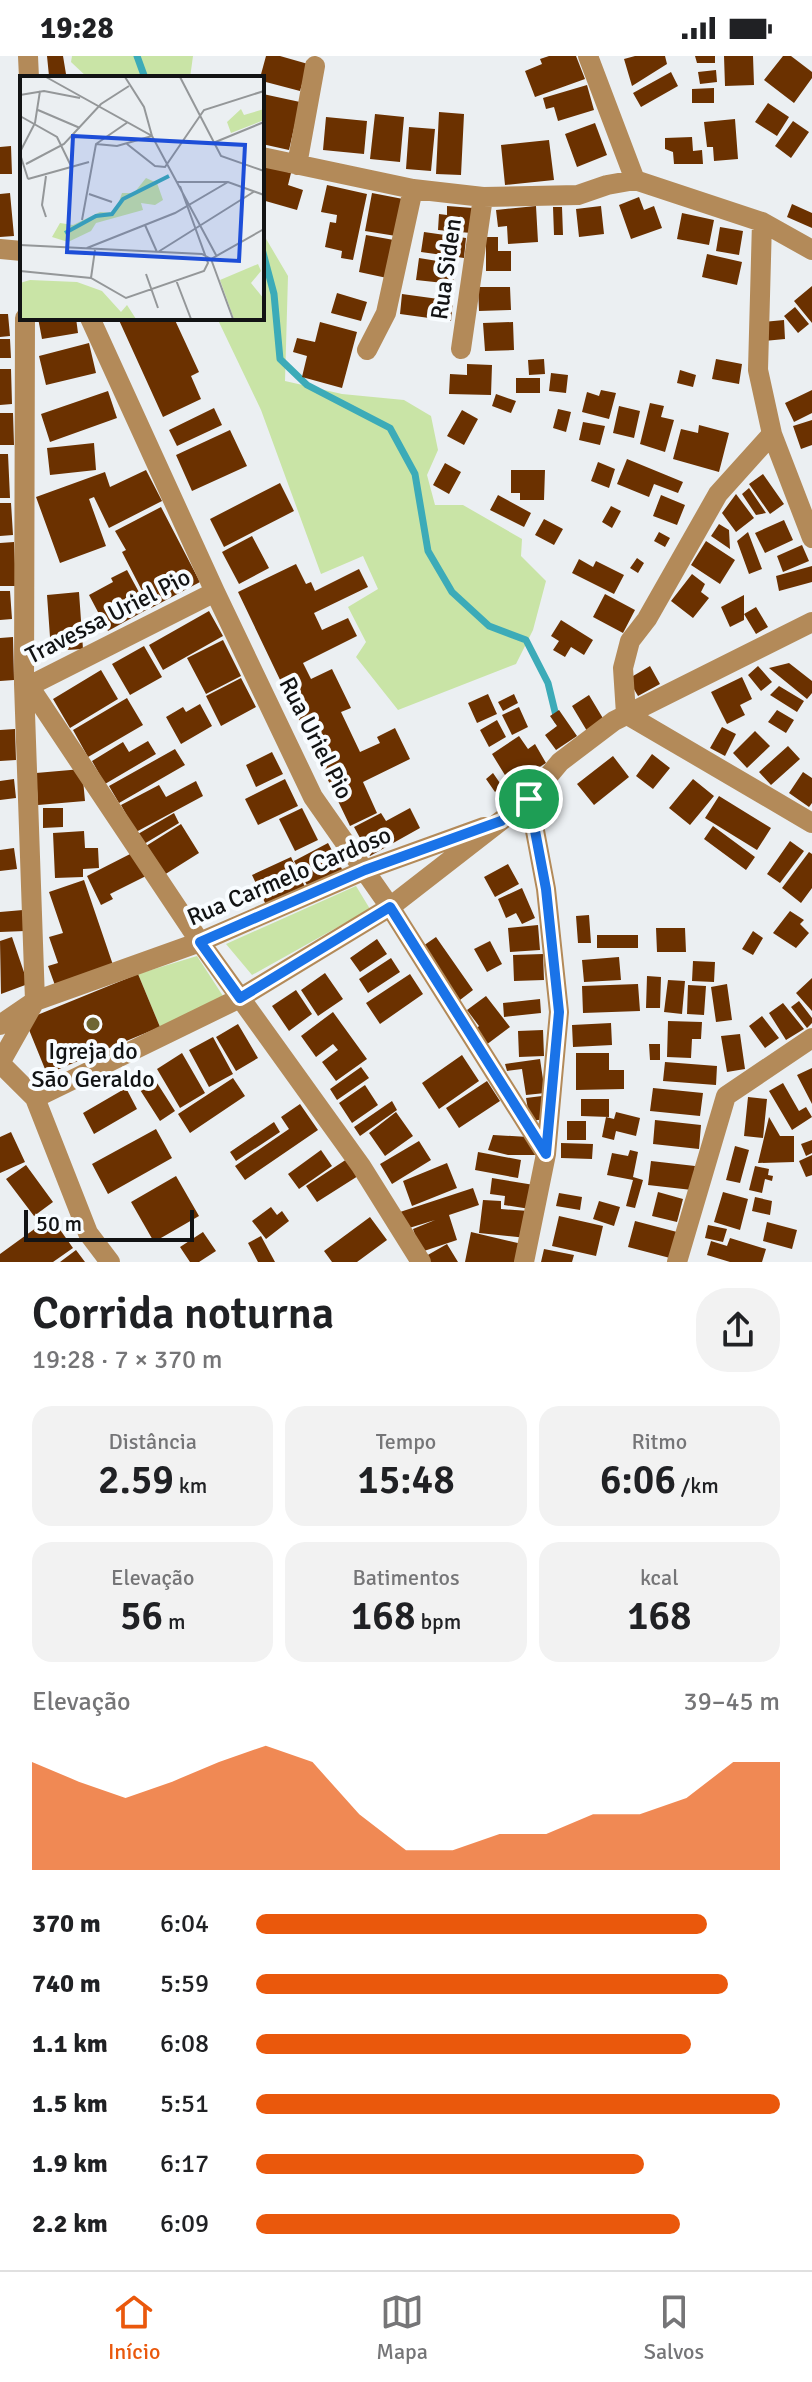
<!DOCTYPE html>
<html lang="pt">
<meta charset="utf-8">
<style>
:root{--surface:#fff;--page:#f2f2f2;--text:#202124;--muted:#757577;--line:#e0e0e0;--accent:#ea580c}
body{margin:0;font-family:Signika,sans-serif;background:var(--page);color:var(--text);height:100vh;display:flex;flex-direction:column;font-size:30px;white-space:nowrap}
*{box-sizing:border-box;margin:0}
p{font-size:26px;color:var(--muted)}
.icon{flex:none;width:44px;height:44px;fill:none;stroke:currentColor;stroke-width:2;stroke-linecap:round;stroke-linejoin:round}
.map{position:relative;height:1206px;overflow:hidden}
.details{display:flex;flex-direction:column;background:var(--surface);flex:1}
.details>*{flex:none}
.scale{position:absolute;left:24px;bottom:20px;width:170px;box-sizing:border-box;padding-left:8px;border:4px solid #121314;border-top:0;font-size:22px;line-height:28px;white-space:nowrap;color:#121314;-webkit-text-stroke:6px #f8fcff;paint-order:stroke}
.pin{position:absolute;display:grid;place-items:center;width:68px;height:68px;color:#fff;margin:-34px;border:4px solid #fff;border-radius:50%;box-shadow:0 2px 8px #0007}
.round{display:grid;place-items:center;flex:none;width:84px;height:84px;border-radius:32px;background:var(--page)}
.headline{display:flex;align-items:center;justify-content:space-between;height:136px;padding:0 32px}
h1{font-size:44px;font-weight:600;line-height:60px}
.stats{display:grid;grid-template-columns:repeat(3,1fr);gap:12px;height:136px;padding:8px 32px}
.stats div{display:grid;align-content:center;border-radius:20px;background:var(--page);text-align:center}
.stats b{font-size:40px;font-weight:600}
.stats small{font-size:22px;font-weight:400}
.stats p{font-size:22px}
.chart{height:224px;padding:16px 32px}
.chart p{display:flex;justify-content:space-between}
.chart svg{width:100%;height:144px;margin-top:8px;fill:var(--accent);opacity:.7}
ul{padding:0 32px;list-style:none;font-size:26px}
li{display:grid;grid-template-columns:128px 96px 1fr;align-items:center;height:60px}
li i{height:20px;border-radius:10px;background:var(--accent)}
.status{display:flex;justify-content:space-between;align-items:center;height:56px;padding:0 40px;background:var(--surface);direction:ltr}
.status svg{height:22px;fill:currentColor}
.tab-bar{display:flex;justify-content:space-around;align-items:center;height:112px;border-top:2px solid var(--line);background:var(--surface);font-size:22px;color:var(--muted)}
.tab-bar a{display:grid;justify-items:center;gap:4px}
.tab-bar .selected{color:var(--accent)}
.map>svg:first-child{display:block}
.green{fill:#c9e4a6}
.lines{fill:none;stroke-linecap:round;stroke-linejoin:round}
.stream{stroke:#3cabb8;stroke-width:7}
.building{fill:#6b3100}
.minor{stroke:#b38a59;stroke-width:20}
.route-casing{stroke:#fff;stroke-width:16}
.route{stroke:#1a73e8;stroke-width:10}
.poi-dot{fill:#6f6632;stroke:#f8fcff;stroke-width:3}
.labels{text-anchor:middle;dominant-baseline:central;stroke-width:8;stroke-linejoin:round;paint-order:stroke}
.street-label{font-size:24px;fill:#121314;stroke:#f8fcff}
.poi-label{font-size:24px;fill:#121314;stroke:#f8fcff}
.inset-river{fill:none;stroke:#3cabb8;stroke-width:4}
.inset-road{fill:none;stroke:#949799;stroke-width:2}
.view{fill:#1d4ed8;fill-opacity:0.15;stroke:#1d4ed8;stroke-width:4}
.inset-edge{fill:none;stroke:#121314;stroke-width:4}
</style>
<div class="status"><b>19:28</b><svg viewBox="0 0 49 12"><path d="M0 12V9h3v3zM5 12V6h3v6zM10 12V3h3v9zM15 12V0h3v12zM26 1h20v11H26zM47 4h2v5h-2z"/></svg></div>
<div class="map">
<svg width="812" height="1206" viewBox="0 0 812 1206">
<rect width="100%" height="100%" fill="#ebeff2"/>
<path class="green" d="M72,0H193L190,22H88L71,6Z
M262,176L288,220L285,325L342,338L404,344L431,360L438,394L427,419L435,449H463L522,483L521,500L546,525L533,574L516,608L398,654L356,601L366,586L348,551L378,533L363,500L321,518L261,354L217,262H262Z
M356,830L370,853L252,919L226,888Z
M197,900L223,940L160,971L138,918Z"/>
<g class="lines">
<path class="stream" d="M137,0L145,22
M262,193L274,238L280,303L307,329L390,372L415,418L428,495L452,536L489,570L526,584L548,627L557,664"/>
</g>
<path class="building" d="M47,0H63L66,18L49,20Z
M266,0H280L308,8L300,35L262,25L260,22Z
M549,0H576L585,23L535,41L525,15L542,8L540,3Z
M635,0H665L667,8L632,30L624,3Z
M695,0H715V7H697Z
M724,0H753L754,29L725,30Z
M783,0H791L812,16V22L794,47L764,24Z
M716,14L717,26L700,28L698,16Z
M671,16L678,30L641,51L633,37Z
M587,29L594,54L558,65L554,51L546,53L543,42Z
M714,32V47H692V33Z
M263,38L300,46L289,94L262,88Z
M768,47L789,61L777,80L755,66Z
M439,56L464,58L461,119L436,118Z
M375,58L404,61L400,106L370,103Z
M326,61L367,65L364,98L323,94Z
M735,63L738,103L714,105L713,91H707L704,66Z
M793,65L809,76L791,102L775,90Z
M595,67L607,99L577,111L565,78Z
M409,71L435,73L431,115L406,113Z
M692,81L693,95L702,94L703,108H674L673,96L665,93V82Z
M549,84L554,124L505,129L501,89Z
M11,90L12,118H0V91Z
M262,109L291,117L288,129L303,134L297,154L262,144Z
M327,129L367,138L353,204L341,202L342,195L325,191L330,166L336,167L337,159L321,156Z
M10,137L14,180L0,181V138Z
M372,137L403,143L396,180L365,175Z
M639,141L644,154L654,150L662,172L631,183L619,149Z
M792,148L812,157V172L787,161Z
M447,150L473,152L471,177L438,174L439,158L447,159Z
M536,150L538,186L508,188L507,170L498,171L496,154Z
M601,150L604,178L579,181L576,153Z
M553,151H562L563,179H554Z
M682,157L714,164L709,189L677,183Z
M720,171L743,175L739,199L716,195Z
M424,176L466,182L464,202L421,196Z
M366,179L394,184L387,222L359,216Z
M486,181H498V195H511V215H486Z
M707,198L742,206L737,229L702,221Z
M419,202L456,208L453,228L416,224Z
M812,230V267L794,245Z
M478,231H510L511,254L479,255Z
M337,237L367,246L361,265L331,257Z
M402,238L453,245L451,265L400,258Z
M795,251L809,268L798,277L784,260Z
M0,258H8L10,280L0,281Z
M38,262H76L78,277L42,283Z
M118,262H174L199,316L191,320L201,343L163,361Z
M784,264L785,283L764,285L763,266Z
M320,266L357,276L342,332L302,321L307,300L293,296L297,282L315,286Z
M513,266L514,294L485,295L483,267Z
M0,283H10L11,302H0Z
M89,287L96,317L46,329L39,300Z
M544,303L545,318L529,319L528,304Z
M716,303L742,308L739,328L712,323Z
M467,308L492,309L491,339L449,338L450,318L467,319Z
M0,313H11L12,348L0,349Z
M680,314L696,319L693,331L677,327Z
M551,317L568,319L566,337L549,335Z
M516,322H540V337H516Z
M601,334L616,337L609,363L582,356L587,336L599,340Z
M812,334V357L794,366L785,347Z
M108,335L117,362L50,386L41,358Z
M496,338L516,345L511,357L492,350Z
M650,347L664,350L661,361L674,364L665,396L640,388Z
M619,350L640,355L634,382L613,377Z
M214,352L222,369L177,390L169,374Z
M558,353L571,356L566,376L553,372Z
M462,354L478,363L464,389L447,380Z
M0,357H13L14,389H0Z
M812,364V389L801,393L793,370Z
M583,366L605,370L600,389L579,384Z
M699,369L729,377L719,416L673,403L681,373L698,377Z
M230,374L247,410L192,435L176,399Z
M94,387L96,414L50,419L47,392Z
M0,398H8L10,442H0Z
M627,403L683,426L678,437L654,428L649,441L617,428Z
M598,406L615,413L609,432L591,425Z
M445,407L461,416L449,438L433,429Z
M146,414L162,445L109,472L94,441L89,443L106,490L60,507L36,441L105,416L110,431Z
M511,414H545L544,444H520V437H511Z
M763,418L784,448L770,458L749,428Z
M280,427L294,455L224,491L210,463Z
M749,432L766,457L756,459L742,438Z
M736,438L754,462L736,476L722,457Z
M498,439L531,457L524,471L490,454Z
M661,439L685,449L677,469L653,460Z
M0,447H11L13,479L0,480Z
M611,450L621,455L612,472L602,466Z
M161,451L200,526L151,552L122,496L126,494L115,475Z
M544,463L563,473L554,489L535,479Z
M784,464L793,484L765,497L755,477Z
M719,468L729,474L730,493L711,480Z
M659,476L670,482L665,491L654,485Z
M748,476L762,513L749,518L737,485Z
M252,480L269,512L239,528L222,496Z
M706,485L735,504L720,528L691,509Z
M14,486L16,530H0V487Z
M802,489L809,505L783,516L777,500Z
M637,502L644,507L638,517L630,512Z
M579,503L593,511L596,505L624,519L614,538L572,517Z
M296,508L306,528L311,526L315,535L359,513L368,531L314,557L322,574L348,562L357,580L303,607L311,623L332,613L351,652L341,656L360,696L380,687L377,681L395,672L410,703L363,726L377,757L350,770L238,536Z
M812,510V526L779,535L776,520Z
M127,514L148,553L108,575L89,539L113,526L111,522Z
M692,518L705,528L701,536L709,542L693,562L671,545Z
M0,535H10L12,563L0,564Z
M79,536L83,593L51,595L47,539Z
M605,538L635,554L623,577L593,561Z
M744,539V564L730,571L721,551Z
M756,551L768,571L756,578L744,558Z
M209,555L223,580L163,614L149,589Z
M561,564L593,584L584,599L571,591L565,601L553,594L559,585L551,580Z
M13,581L14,624L0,625V582Z
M223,584L241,620L206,638L187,602Z
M144,590L162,621L130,639L112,608Z
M789,607L812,625V637L807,643L769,612Z
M650,610L660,628L638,640L628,623Z
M758,610L772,626L761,635L748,619Z
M101,614L118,643L70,672L53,643Z
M742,621L752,643L740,649L745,659L727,668L711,636Z
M241,622L256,651L221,670L206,640Z
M779,630L804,645L797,656L770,639Z
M488,638L497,658L477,667L468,647Z
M514,638L518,647L503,655L498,646Z
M589,639L604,664L587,675L572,650Z
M127,642L143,669L88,701L73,674Z
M200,648L212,670L181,688L166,661L183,651L186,656Z
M519,651L528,671L512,679L502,659Z
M559,654L577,680L556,694L545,679L557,670L550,660Z
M777,654L794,664L786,677L768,666Z
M497,664L506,681L489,691L480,674Z
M722,671L736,678L725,700L710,692Z
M15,673L16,704L0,705V674Z
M755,675L770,690L747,712L733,697Z
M519,680L528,693L535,688L546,707L511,729L492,698Z
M148,685L156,698L105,728L92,705L123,686L129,696Z
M788,690L800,703L771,729L759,716Z
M175,693L185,709L119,747L109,730Z
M272,696L283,718L256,731L246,709Z
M652,698L670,712L653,733L636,720Z
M613,700L629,721L594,749L577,728Z
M82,713L85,745L38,749L36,717Z
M803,716L812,722V747L809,751L789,737Z
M493,717L502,730L495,736L486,723Z
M14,723L16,742L0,744V725Z
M285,723L298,750L258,769L245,743Z
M693,723L714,740L690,769L669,752Z
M196,725L203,740L136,776L121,749L159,729L166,741Z
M719,740L771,772L757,794L705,762Z
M43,752H63V771L43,772Z
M302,752L318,784L295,795L279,763Z
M410,752L420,772L370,800L354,771L381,757L386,765Z
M174,757L179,767L144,788L138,778Z
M181,768L199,797L164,819L146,790Z
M713,770L755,801L746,814L704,783Z
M84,775L85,792H98L99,812L83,813V821L55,822L53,777Z
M790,785L804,795L780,827L767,818Z
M328,787L343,815L309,833L294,805Z
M14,792L17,813L0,815V794Z
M136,795L148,819L110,838L113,843L101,849L87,820Z
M809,796L812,798V832L801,847L782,832Z
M291,801L305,831L266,849L252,819Z
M508,808L519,828L495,841L484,821Z
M84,824L113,909L56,932L48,910L58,907L49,881L63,877L49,836Z
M522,832L535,862L522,868L516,857L506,862L498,843Z
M23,854L25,875L0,876V856Z
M790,855L804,864L800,868L809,877L796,892L773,877Z
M589,859L591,887H578L576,860Z
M538,869L540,894L510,896L508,872Z
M656,872H685L686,896H657Z
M753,875L763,882L753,899L742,893Z
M597,879H638V892H597Z
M12,881L28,928L1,938L0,885Z
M436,881L473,934L460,944L423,890Z
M377,883L387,898L360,916L350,902Z
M490,885L502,908L487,916L474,893Z
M543,898L544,924L514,925L513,899Z
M619,901L621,924L584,926L582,904Z
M391,902L400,916L368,937L359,923Z
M693,905L715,906L714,926L692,925Z
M325,917L343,943L318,960L301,934Z
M138,918L160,971L47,1018L25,964Z
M410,918L423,938L380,968L366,947Z
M647,920L661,921L660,952H646Z
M812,922V955L796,937Z
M668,924L685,925L682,958L664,956Z
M638,928L640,955L583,957L582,930Z
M727,928L732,964L716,966L711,931Z
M688,929L706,930L704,959L687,958Z
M296,934L312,958L289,975L272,950Z
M486,940L510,971L486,989L475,974L479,970L467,954Z
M540,943L541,957L504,961L503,947Z
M799,945L812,962V967L807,972L791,951Z
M783,947L804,973L786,984L769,957Z
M333,956L367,1003L336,1025L322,1006L338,994L333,988L316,1001L301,980Z
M762,960L779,982L765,992L749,970Z
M668,965L702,966L701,983H692L691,1002L667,1001Z
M611,967L612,989L573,991L572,969Z
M238,968L258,1002L236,1015L216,981Z
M543,974L544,1000L519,1001L518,975Z
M740,978L745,1013L727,1016L721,980Z
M213,981L233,1018L209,1031L189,994Z
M649,988H660V1004H650Z
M182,997L205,1037L180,1052L157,1013Z
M576,997H609V1014H624V1033L576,1034Z
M462,999L479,1025L439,1053L422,1027Z
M540,1003L545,1037L526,1039L522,1013L507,1015L505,1008Z
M665,1006L717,1010L716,1029L663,1025Z
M361,1011L369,1022L337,1044L330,1033Z
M812,1012V1048L797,1019Z
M150,1016L175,1055L160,1065L135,1026Z
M233,1022L245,1040L190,1077L178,1058Z
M487,1025L500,1045L459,1072L446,1052Z
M783,1027L799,1055L806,1051L812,1061L792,1074L769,1035Z
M365,1029L378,1049L352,1067L339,1047Z
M126,1032L137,1053L94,1078L83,1057Z
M653,1032L703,1037L700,1060L650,1055Z
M542,1040L546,1063L530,1065L526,1042Z
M748,1041L767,1043L763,1082L744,1080Z
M581,1043H609V1061L581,1060Z
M392,1045L397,1054L360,1080L354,1071Z
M300,1048L318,1074L245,1124L235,1110L289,1073L281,1061Z
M396,1056L413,1080L385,1100L369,1077Z
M616,1056L640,1062L636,1080L616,1075L614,1084L602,1081L606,1061L614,1063Z
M769,1061L780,1080H794V1106L758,1107Z
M655,1064L701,1069L699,1093L653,1088Z
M567,1065H586V1084H567Z
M274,1066L280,1076L236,1105L230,1096Z
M156,1073L172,1102L108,1138L92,1108Z
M11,1076L25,1106L0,1117V1081Z
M493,1079L528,1081L537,1099H508L488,1094Z
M812,1084V1097L806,1100L801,1088Z
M419,1085L431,1104L392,1128L380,1108Z
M561,1087L593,1088L592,1103L561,1102Z
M735,1090L749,1094L740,1127L726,1124Z
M321,1094L332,1110L299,1133L288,1118Z
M630,1094L638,1096L633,1121L643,1124L635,1152L626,1150L633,1124L607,1119L612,1097L628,1100Z
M478,1096L521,1104L518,1122L475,1114Z
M812,1099V1119L806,1121L799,1105Z
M347,1103L358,1120L317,1146L306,1130Z
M651,1105L695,1110L692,1134L648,1129Z
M447,1107L457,1132L412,1150L403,1125Z
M26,1109L53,1146L34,1160L6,1123Z
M755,1110L769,1113L768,1119L773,1120L772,1125L765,1123L762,1137L749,1134Z
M176,1120L199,1160L154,1186L131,1146Z
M492,1122L534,1129L530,1153L504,1149L505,1140L490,1138Z
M473,1132L479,1149L449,1159L457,1184L421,1196L413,1173L435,1164L406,1173L400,1156Z
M658,1136L683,1143L677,1166L652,1160Z
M723,1136L748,1143L740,1174L714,1166Z
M559,1137L582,1141L580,1154L556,1150Z
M755,1141L772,1145L770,1159L752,1155Z
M483,1144L501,1145V1153L529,1155L527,1182L479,1177Z
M599,1145L620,1151L614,1170L593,1163Z
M271,1151L277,1159L282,1155L289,1165L266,1183L252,1165Z
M559,1160L603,1170L596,1200L552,1190Z
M51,1161L73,1192L53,1206H0V1198Z
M370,1161L387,1184L357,1206H332L324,1195Z
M635,1165L677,1176L670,1202L628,1191Z
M767,1166L797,1174L792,1193L763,1185Z
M708,1169L727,1173L723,1186L705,1182Z
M203,1176L216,1195L199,1206H190L180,1191Z
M471,1176L522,1188L518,1206H465Z
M261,1180L275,1206H258L248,1187Z
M730,1182L766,1193L762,1206H730L707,1199L711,1185L727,1190Z
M447,1188L458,1206H430L426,1200Z
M544,1193L574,1199L572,1206H541Z
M76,1194L85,1206H60Z"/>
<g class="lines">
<path class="minor" d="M28,0L29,22
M588,0L635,124
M262,101L413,133L483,141L578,139L607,129L635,124L762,166L812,194
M297,109L315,10
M762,166L758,314L772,378L812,482
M0,193L22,195
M25,262L24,628L35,945L0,1007L35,1042L88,1177L110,1206
M90,262L215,536L313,741L390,851L546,1098
M461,293L483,141
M367,294L386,257L413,133
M772,378L718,438L647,563L630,585L623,612L626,658L812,767
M24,628L29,630L215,536
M29,630L200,886L361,1110L421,1206
M0,969L35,945L200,886L365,814L484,771
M35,1042L240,942L390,851L529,743L560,706L614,665L812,566
M524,1206L546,1098L559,956L546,833L529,743
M677,1206L726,1040L812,982"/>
</g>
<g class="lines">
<g class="route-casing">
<path id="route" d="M529,743L546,833L559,956L546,1098L390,851L240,942L200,886L365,814L501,765Z"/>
</g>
<use href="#route" class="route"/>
</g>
<circle class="poi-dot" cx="93" cy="968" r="8"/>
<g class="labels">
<g class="street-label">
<text transform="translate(446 213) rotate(-82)">Rua Siden</text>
<text transform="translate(108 560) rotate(-27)">Travessa Uriel Pio</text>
<text transform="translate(316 682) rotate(63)">Rua Uriel Pio</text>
<text transform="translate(289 820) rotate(-23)">Rua Carmelo Cardoso</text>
</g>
<g class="poi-label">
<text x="93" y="995">Igreja do<tspan x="93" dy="28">São Geraldo</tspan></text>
</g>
</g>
<g transform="translate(20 20)">
<rect width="244" height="244" fill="#ebeff2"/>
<path d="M221,33L224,39L244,33V44L211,57L207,46ZM126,102L137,107L143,124L135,129L121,127L123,134L76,147L71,155L48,166L32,161L40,147L53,149L80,136L95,137L102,117H114ZM238,188L241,195L231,207L244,223V243H214L200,204ZM10,204L57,206L82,215L101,236L107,229L116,243H0V207Z" fill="#c9e4a6"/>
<path class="inset-river" d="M45,157L76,140L92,138L103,123L149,100"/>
<path class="inset-road" d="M26,1L132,60L196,179M160,1L201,80L244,95M0,19L24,15L60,22M18,34L60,52M0,40L37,61L52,92M193,67L244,46M76,68L97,70L132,60L124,31L105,1M107,68L135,90L145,91L184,34L244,15M0,76L15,47L20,15M0,78L8,103M6,88L44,68L81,28L109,10M26,100L22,129L26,141M8,103L69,86M157,106H208L244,119M69,118L92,126M62,144L76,68L108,46M125,149L137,176M0,169L182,178L191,183L244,153M67,172L155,137L208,106M138,176L235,115M191,183L213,243M0,195L71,202L106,222L184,195L188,187L160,110M126,198L138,232M71,202L75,174M156,204L171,243"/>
<path class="view" d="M53,60L225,69L219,185L47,176Z"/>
<rect width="244" height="244" class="inset-edge"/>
</g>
</svg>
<div class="scale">50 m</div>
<div class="pin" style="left:529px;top:743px;background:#1e9e55"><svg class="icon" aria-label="arrive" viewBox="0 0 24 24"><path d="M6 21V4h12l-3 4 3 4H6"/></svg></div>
</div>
<section class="details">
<div class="headline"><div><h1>Corrida noturna</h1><p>19:28 · 7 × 370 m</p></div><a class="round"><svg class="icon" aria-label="share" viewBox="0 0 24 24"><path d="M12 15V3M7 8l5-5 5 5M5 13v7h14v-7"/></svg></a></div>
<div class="stats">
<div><p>Distância</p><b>2.59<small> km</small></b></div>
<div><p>Tempo</p><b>15:48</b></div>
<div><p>Ritmo</p><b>6:06<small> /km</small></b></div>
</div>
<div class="stats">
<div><p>Elevação</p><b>56<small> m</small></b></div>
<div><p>Batimentos</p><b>168<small> bpm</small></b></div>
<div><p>kcal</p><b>168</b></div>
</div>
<div class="chart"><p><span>Elevação</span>39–45 m</p>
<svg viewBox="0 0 160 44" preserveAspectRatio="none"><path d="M0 44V11L10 17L20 22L30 17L40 11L50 6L60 11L70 27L80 38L90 38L100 33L110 33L120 27L130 27L140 22L150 11L160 11V44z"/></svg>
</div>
<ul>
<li><b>370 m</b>6:04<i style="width:86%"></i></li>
<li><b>740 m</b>5:59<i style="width:90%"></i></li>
<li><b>1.1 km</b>6:08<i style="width:83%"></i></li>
<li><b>1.5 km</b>5:51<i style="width:100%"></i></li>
<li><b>1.9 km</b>6:17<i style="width:74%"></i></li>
<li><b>2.2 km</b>6:09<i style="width:81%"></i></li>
</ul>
</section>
<nav class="tab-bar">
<a class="selected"><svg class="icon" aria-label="home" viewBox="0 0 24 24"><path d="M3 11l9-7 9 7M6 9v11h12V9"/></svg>Início</a>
<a><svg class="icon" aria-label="map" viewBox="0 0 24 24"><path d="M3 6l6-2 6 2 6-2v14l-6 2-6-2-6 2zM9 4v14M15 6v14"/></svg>Mapa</a>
<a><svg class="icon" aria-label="saved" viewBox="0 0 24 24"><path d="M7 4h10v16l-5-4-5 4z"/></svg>Salvos</a>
</nav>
